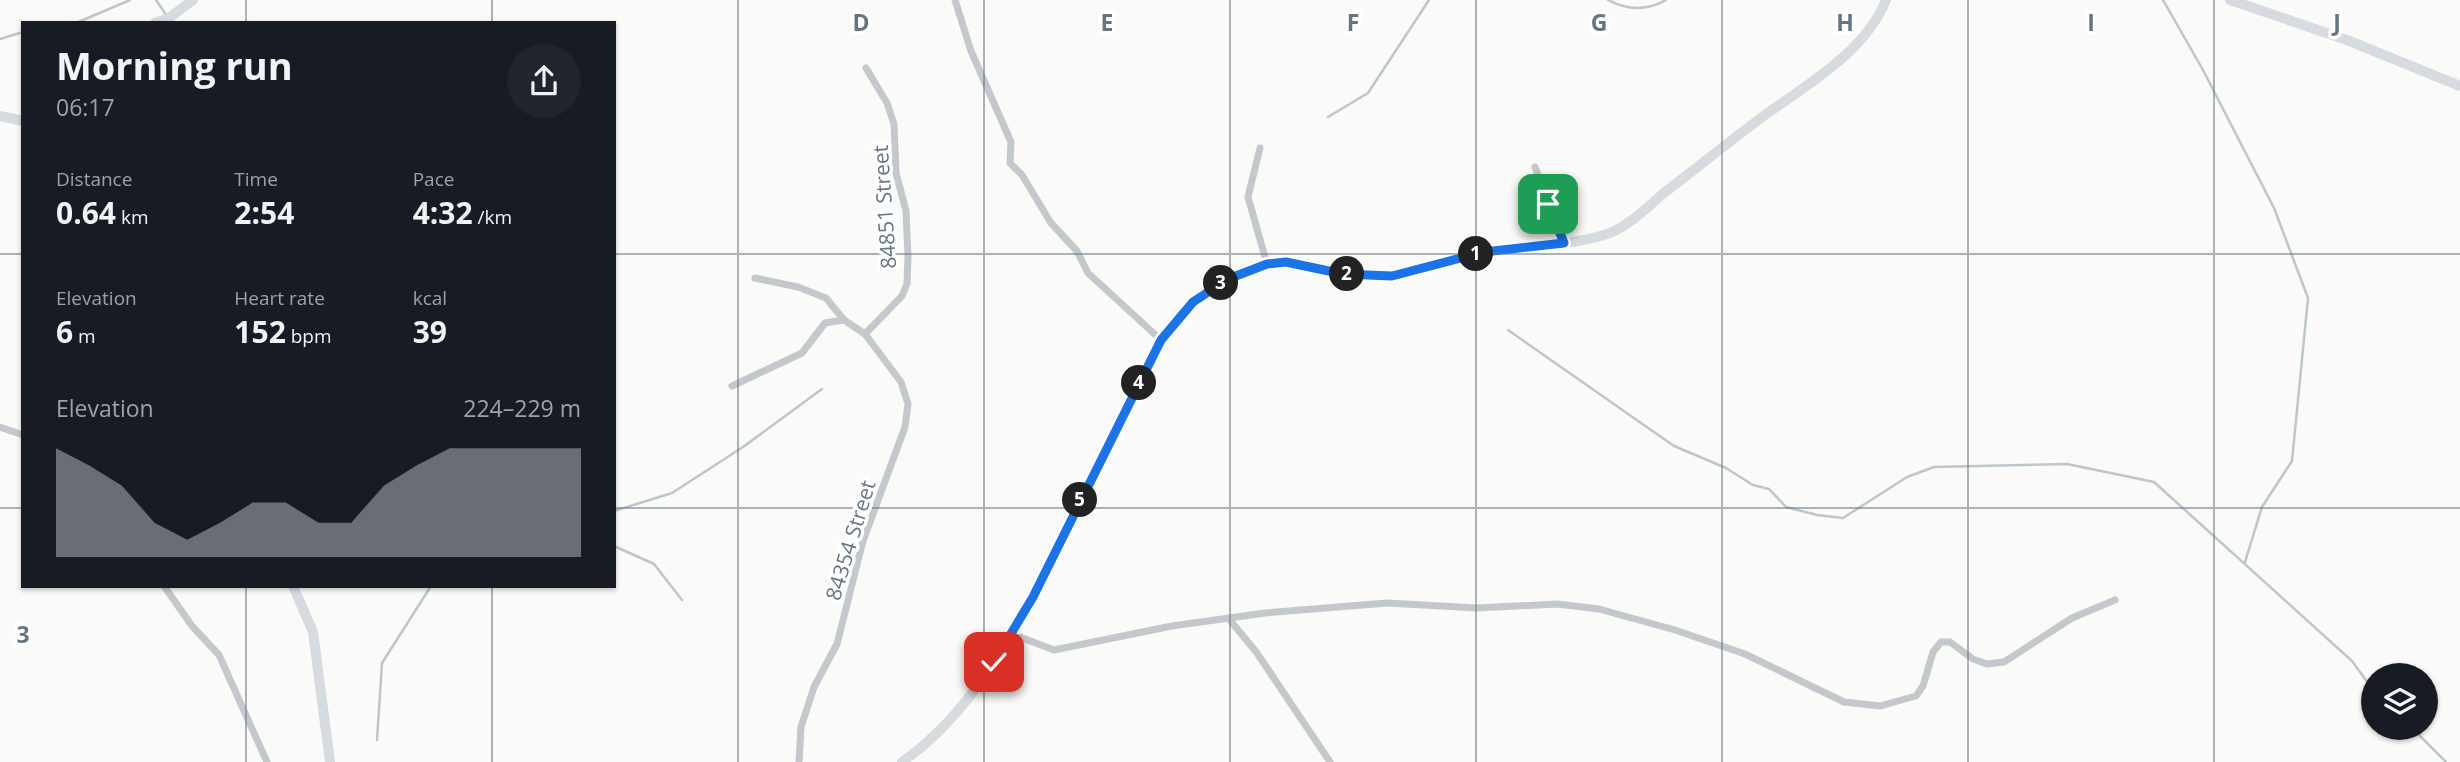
<!DOCTYPE html>
<meta charset="utf-8">
<style>
:root{--surface:#171b24;--page:#20242c;--text:#f1f3f6;--muted:#9ea1a6;--accent:#8c9099}
body{margin:0;font-family:"Open Sans",sans-serif;background:var(--page);color:var(--text);height:100vh;display:flex;flex-direction:column;font-size:26px;white-space:nowrap}
*{box-sizing:border-box;margin:0}
p{font-size:23px;color:var(--muted)}
.icon{flex:none;width:38px;height:38px;fill:none;stroke:currentColor;stroke-width:2;stroke-linecap:round;stroke-linejoin:round}
.map{position:relative;flex:1;overflow:hidden}
.side{position:absolute;left:21px;top:21px;width:595px;height:567px;display:flex;flex-direction:column;background:var(--surface);border-radius:0px;box-shadow:0 2px 5px #0004}
.side>*{flex:none}
.buttons{position:absolute;left:2361px;top:663px;display:grid;gap:14px}
.buttons a{display:grid;place-items:center;width:77px;height:77px;border-radius:50%;background:var(--surface);box-shadow:0 2px 5px #0004;font-size:35px}
.pin{position:absolute;display:grid;place-items:center;width:60px;height:60px;color:#fff;margin:-30px;border-radius:14px;box-shadow:0 4px 10px #0006}
.km{position:absolute;width:35px;height:35px;margin:-18px;border-radius:50%;background:#222;color:#fff;font-size:19px;line-height:35px;text-align:center}
.round{display:grid;place-items:center;flex:none;width:74px;height:74px;border-radius:37px;background:var(--page)}
.headline{display:flex;align-items:center;justify-content:space-between;height:119px;padding:0 35px}
h1{font-size:38px;font-weight:700;line-height:52px}
.stats{display:grid;grid-template-columns:repeat(3,1fr);gap:10px;height:119px;padding:7px 35px}
.stats div{display:grid;align-content:center}
.stats b{font-size:30px;font-weight:700}
.stats small{font-size:19px;font-weight:400}
.stats p{font-size:19px}
.chart{height:196px;padding:14px 35px}
.chart p{display:flex;justify-content:space-between}
.chart svg{width:100%;height:126px;margin-top:7px;fill:var(--accent);opacity:.7}
.map>svg:first-child{display:block}
.lines{fill:none;stroke-linecap:round;stroke-linejoin:round}
.stream{stroke:#bbc7cb;stroke-width:2.5}
.street{stroke:#c3c8cc;stroke-width:7}
.secondary{stroke:#d6dbdf;stroke-width:10}
.route-casing{stroke:#fff;stroke-width:14}
.route{stroke:#1a73e8;stroke-width:9}
.grid{fill:none;stroke:#657683;stroke-width:2;stroke-opacity:0.55}
.labels{text-anchor:middle;dominant-baseline:central;stroke-width:7;stroke-linejoin:round;paint-order:stroke}
.street-label{font-size:21px;fill:#657683;stroke:#fff}
.grid-label{font-size:23px;text-anchor:middle;font-weight:bold;fill:#657683;stroke:#fff;stroke-width:7;stroke-linejoin:round;paint-order:stroke}
</style>
<div class="map">
<svg width="2460" height="762" viewBox="0 0 2460 762">
<rect width="100%" height="100%" fill="#fafaf8"/>
<g class="lines">
<path class="stream" d="M156,0L167,16
M1608,0C1627,10 1647,11 1666,0
M2163,0L2203,70L2274,208L2308,298L2292,461L2262,507L2245,562
M76,23L130,0
M0,39L23,32
M1328,117L1368,93L1429,0
M1508,330L1674,446L1726,468L1753,485L1769,489L1786,507L1817,515L1843,518L1907,477L1934,467L2067,464L2154,482L2352,661L2373,690
M614,511L672,493L743,447L822,389
M614,546L654,564L682,600
M2412,728L2446,762
M377,740L382,663L431,586"/>
<path class="street" d="M955,0L971,51L1011,142L1010,163L1022,175L1051,223L1077,251L1088,273L1161,340
M1260,148L1248,197L1267,264
M1535,167L1564,243
M755,278L798,287L826,298L844,320L865,334L901,382L908,404L905,427L863,541L837,644L814,687L801,727L799,762
M865,334L902,296L907,284L908,257L906,211L896,173L894,124L887,103L866,68
M732,386L802,353L825,323L844,320
M0,427L23,435
M164,586L192,626L219,655L267,762
M1229,619L1257,653L1330,762
M1012,634L1054,650L1172,626L1265,613L1387,603L1477,608L1557,604L1599,609L1675,630L1745,654L1844,702L1880,706L1916,696L1923,686L1933,652L1941,642H1950L1973,659L1987,664L2004,662L2072,618L2115,600"/>
<path class="secondary" d="M2230,0L2347,40L2460,86
M155,23L169,18L193,0
M0,116L23,121
M293,586L313,632L330,762
M902,762C982,706 1022,614 1065,530C1097,467 1129,403 1161,340C1186,304 1239,259 1287,262C1322,265 1355,278 1391,276C1423,273 1453,258 1484,252C1523,244 1565,247 1604,235C1626,229 1647,207 1664,193C1698,167 1731,140 1765,115C1808,84 1866,51 1886,0"/>
</g>
<g class="lines">
<g class="route-casing">
<path id="route" d="M994,662L1033,597L1161,340L1193,302L1228,279L1267,264L1286,262L1343,274L1392,276L1484,252L1564,243L1548,204"/>
</g>
<use href="#route" class="route"/>
</g>
<path class="grid" d="M246,0V23M492,0V23M738,0V762M984,0V762M1230,0V762M1476,0V762M1722,0V762M1968,0V762M2214,0V762M0,254H23M614,254H2460M0,508H23M614,508H2460M246,586V762M492,586V762"/>
<g class="labels">
<g class="street-label">
<text transform="translate(884 207) rotate(-94)">84851 Street</text>
<text transform="translate(850 540) rotate(-73)">84354 Street</text>
</g>
</g>
<g class="grid-label">
<text x="861" y="31">D</text>
<text x="1107" y="31">E</text>
<text x="1353" y="31">F</text>
<text x="1599" y="31">G</text>
<text x="1845" y="31">H</text>
<text x="2091" y="31">I</text>
<text x="2337" y="31">J</text>
<text x="23" y="643">3</text>
</g>
</svg>
<div class="buttons">
<a><svg class="icon" aria-label="layers" viewBox="0 0 24 24"><path d="M12 4l9 5-9 5-9-5zM3 14l9 5 9-5"/></svg></a>
</div>
<div class="pin" style="left:1548px;top:204px;background:#1e9e55"><svg class="icon" aria-label="arrive" viewBox="0 0 24 24"><path d="M6 21V4h12l-3 4 3 4H6"/></svg></div>
<div class="pin" style="left:994px;top:662px;background:#d93025"><svg class="icon" aria-label="check" viewBox="0 0 24 24"><path d="M5 12l5 5 9-10"/></svg></div>
<b class="km" style="left:1476px;top:254px">1</b>
<b class="km" style="left:1347px;top:274px">2</b>
<b class="km" style="left:1221px;top:283px">3</b>
<b class="km" style="left:1139px;top:383px">4</b>
<b class="km" style="left:1080px;top:500px">5</b>
<section class="side">
<div class="headline"><div><h1>Morning run</h1><p>06:17</p></div><a class="round"><svg class="icon" aria-label="share" viewBox="0 0 24 24"><path d="M12 15V3M7 8l5-5 5 5M5 13v7h14v-7"/></svg></a></div>
<div class="stats">
<div><p>Distance</p><b>0.64<small> km</small></b></div>
<div><p>Time</p><b>2:54</b></div>
<div><p>Pace</p><b>4:32<small> /km</small></b></div>
</div>
<div class="stats">
<div><p>Elevation</p><b>6<small> m</small></b></div>
<div><p>Heart rate</p><b>152<small> bpm</small></b></div>
<div><p>kcal</p><b>39</b></div>
</div>
<div class="chart"><p><span>Elevation</span>224–229 m</p>
<svg viewBox="0 0 160 44" preserveAspectRatio="none"><path d="M0 44V6L10 12L20 19L30 32L40 38L50 32L60 25L70 25L80 32L90 32L100 19L110 12L120 6L130 6L140 6L150 6L160 6V44z"/></svg>
</div>
</section>
</div>
